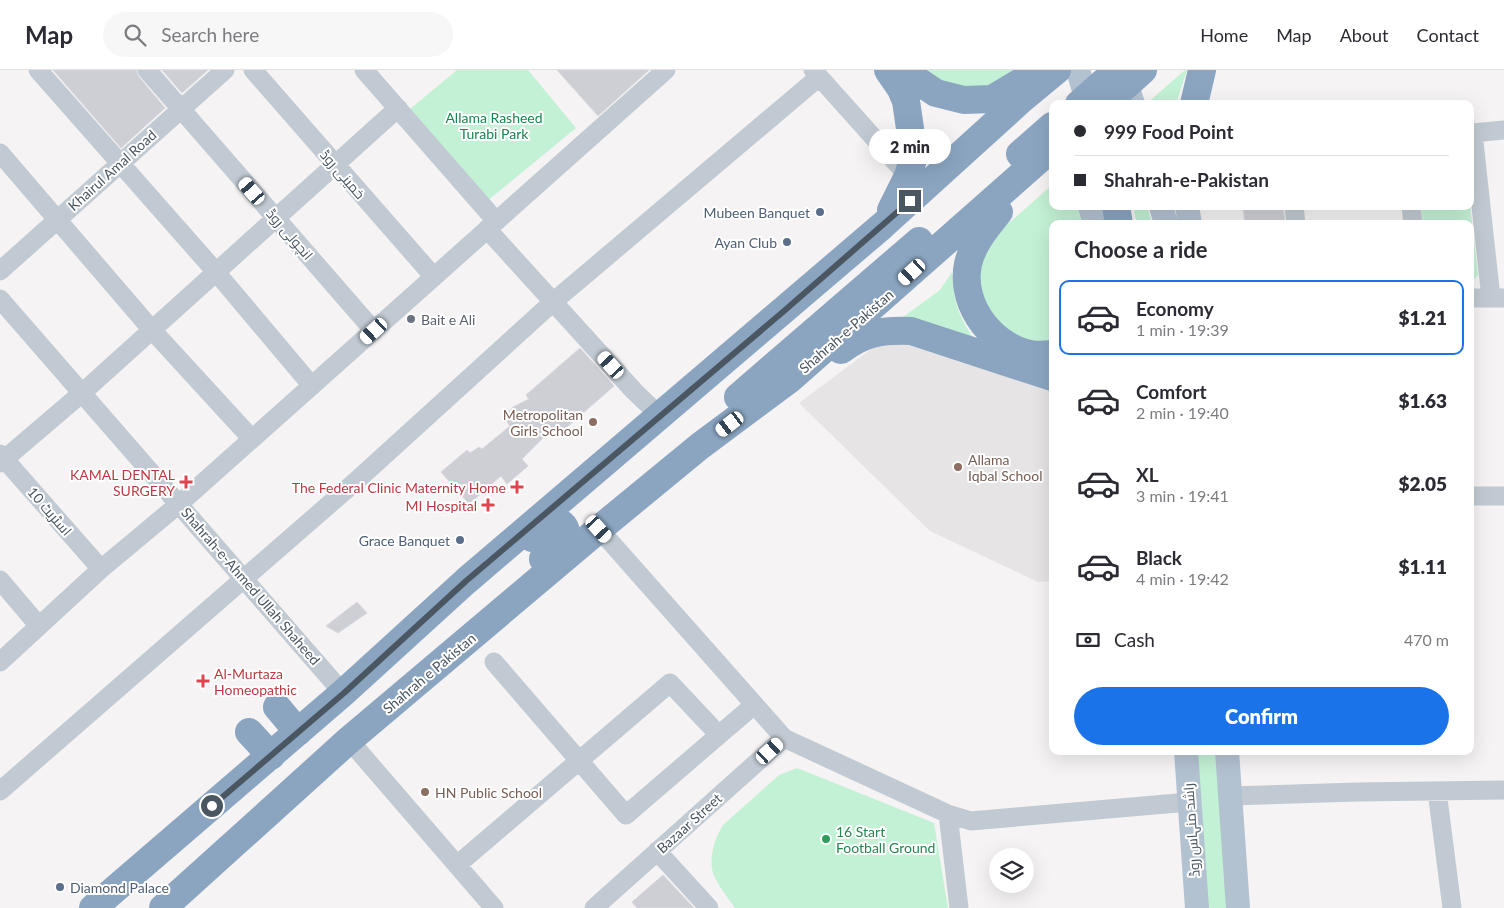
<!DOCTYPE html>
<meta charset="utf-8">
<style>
body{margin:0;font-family:Lato,Cairo,sans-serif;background:#f7f7f7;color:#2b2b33;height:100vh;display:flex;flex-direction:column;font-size:19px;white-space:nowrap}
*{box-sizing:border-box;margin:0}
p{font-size:16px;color:#7c7c81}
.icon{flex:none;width:28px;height:28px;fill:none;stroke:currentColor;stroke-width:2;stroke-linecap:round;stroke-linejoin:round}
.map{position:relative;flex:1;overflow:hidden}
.sheet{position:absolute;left:1049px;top:150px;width:425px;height:535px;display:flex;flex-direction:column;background:#fff;border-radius:10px;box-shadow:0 5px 20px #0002}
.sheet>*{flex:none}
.banner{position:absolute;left:1049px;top:30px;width:425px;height:110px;border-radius:10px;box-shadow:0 5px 20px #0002;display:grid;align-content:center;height:110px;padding:0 25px;background:#fff}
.tools{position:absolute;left:989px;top:778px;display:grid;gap:10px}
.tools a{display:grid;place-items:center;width:45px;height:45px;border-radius:50%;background:#fff;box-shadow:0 5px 20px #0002;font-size:25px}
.end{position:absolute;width:22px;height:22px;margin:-11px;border:6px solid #4a5661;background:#fff;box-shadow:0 0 0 2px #fff}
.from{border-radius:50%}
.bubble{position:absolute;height:35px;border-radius:18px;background:#fff;box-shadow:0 5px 20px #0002;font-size:16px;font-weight:800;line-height:35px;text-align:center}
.car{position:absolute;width:15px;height:30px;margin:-15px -8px;border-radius:6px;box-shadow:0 0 4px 1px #0007;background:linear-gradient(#fff 24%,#345 0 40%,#fff 0 76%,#345 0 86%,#fff 0)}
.banner b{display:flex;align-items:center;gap:18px;height:48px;font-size:19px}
.banner b+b{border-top:1px solid #e1e1e2}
.banner i{width:12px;height:12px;background:#2b2b33}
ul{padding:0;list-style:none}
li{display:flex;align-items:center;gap:15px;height:75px;margin:0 10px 8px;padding:0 15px;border:2px solid transparent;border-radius:10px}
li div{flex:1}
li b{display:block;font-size:19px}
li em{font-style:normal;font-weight:800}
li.current{border-color:#1a73e8}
li>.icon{width:45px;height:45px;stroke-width:1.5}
h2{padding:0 25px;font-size:22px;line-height:60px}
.pay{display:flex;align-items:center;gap:12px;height:55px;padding:0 25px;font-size:19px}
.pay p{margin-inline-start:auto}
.cta{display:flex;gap:10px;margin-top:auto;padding:10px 25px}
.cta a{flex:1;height:58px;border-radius:30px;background:#1a73e8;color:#fff;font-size:20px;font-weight:800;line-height:58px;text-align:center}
header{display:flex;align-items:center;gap:30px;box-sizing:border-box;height:70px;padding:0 25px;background:#fff;border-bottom:1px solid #e1e1e2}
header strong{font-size:24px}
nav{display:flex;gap:28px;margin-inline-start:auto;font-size:18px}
.search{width:350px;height:45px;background:#f7f7f7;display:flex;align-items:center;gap:12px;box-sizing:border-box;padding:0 18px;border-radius:28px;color:#7c7c81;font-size:19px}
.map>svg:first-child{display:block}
</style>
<header>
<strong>Map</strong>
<div class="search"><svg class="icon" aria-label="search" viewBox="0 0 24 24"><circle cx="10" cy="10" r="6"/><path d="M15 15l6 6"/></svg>Search here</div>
<nav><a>Home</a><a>Map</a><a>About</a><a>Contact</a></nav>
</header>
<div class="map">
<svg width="1504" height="838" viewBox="0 0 1504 838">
<rect width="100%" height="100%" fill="#f5f3f3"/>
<path fill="#e6e4e5" d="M898,272L1052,321V511L1038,512L930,461L799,333L874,277Z"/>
<path fill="#c3f1d5" d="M457,0H528L576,58L486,132L410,39Z
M918,0H1022L971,25Z
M1185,0H1187L1176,34H1162L1157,32L1155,34H1146Z
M1052,115V136H1082L1086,154H1052V274L1020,272L996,257L974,208L984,175Z
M1133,136H1147L1152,154H1137Z
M1421,136H1470L1478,205L1470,214V154H1423Z
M952,202C954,235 959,248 978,274L899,250L940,220Z
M1196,681H1216L1229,838H1205Z
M797,698L934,753L948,838H735C728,828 720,818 715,808C707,792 714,770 723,755L779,705Z"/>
<path fill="#cdcfd5" stroke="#d7d9de" d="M53,0H136L139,7L165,38L121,78Z
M162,0H208L182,23Z
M557,0H649L598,46Z
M1243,136H1283L1285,154H1245Z
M580,278L614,316L559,364L553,358L522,389L528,396L507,414L501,406L469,434L441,402L467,380L470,383L479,377L482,379L510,356L503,347L513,337L529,329L526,325Z
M357,532L367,543L338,563L326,556Z
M663,805L694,838H637L632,832Z"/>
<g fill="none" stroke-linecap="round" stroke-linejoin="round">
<path stroke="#c1cad2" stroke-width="19" d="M38,0L216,202L312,316
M147,0L374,261
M253,0L434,207
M364,0L496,151
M813,0L908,106
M1473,63L1504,60
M1470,64L1473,63L1491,228
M0,83L152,260L252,369
M1294,136L1296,154
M1411,136L1413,154
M487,159L634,321L660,346
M0,201L225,0
M1470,228H1504
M0,229L343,623
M0,384L101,499
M0,393L82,323L398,38
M1470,426H1504
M599,459L784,668L948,744L971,751L1189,732
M0,510L39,556
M0,592L101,499L179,434L666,0
M494,592L626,745L719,665
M349,670L494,838
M0,721L355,412L553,232L819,7
M1437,721L1452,838
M1230,726L1357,722L1504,720
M948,744L959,838
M657,781L709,838
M457,795L670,613L719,665L754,635
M594,838L784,668"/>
<path stroke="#b3c2d1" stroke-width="24" d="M1078,0L1088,34
M1122,0L1133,34
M1090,136L1095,154
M1161,136L1166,154
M1187,136L1190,154
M1186,681L1197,838
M1227,681L1238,838"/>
<path stroke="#8ba5c1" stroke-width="28" d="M888,0L901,19L906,31L914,86L908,106L891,140
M909,0L915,9L936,23L964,30L992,29L1029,7
M1079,34L1114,3
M1105,34L1143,0
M1194,34L1202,0
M1020,84L1052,56
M1116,136L1119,154
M999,142C986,158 973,173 968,194C959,236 995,281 1037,285C1042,285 1048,284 1052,284
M841,280C865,262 882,260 911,261L1052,307
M738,327L919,171
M532,468C539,462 557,443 565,458C567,462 566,466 564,470C560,477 550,483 543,489
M277,637L298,662
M249,662L271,686
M93,838L343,623L466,511L882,156L1022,29L1057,0
M163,838L349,670L599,459L700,376L790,309L1052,78"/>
</g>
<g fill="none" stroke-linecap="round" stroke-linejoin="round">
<path stroke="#4a5661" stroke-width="6" d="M212,736L344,623L466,511L784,241L910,131"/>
</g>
<g fill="#5c6f8a" stroke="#fff" stroke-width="2">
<circle cx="820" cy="142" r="5"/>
<circle cx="787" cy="172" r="5"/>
<circle cx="460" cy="470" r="5"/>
<circle cx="60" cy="817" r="5"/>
</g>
<circle fill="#6b7280" stroke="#fff" stroke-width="2" cx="411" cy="249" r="5"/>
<g fill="#8d6e63" stroke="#fff" stroke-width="2">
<circle cx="593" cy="352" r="5"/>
<circle cx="958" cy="397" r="5"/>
<circle cx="425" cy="722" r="5"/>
</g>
<g fill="#e0444e" stroke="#fff" stroke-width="2">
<path d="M183.5 404.5h5v5h5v5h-5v5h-5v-5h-5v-5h5z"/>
<path d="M514.5 409.5h5v5h5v5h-5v5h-5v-5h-5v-5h5z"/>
<path d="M485.5 427.5h5v5h5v5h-5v5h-5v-5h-5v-5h5z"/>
<path d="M200.5 603.5h5v5h5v5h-5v5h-5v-5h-5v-5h5z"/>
</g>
<circle fill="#2e9e5b" stroke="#fff" stroke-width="2" cx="826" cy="769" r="5"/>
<g text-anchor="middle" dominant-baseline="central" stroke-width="4" stroke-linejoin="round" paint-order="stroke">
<g font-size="14" fill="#17864f" stroke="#fff">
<text x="494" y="47">Allama Rasheed<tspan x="494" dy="16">Turabi Park</tspan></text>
</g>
<g font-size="14" fill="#4a5661" stroke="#fff">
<text transform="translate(112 100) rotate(-42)">Khairul Amal Road</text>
<text transform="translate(343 104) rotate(49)">خمینی روڈ</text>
<text transform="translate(290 164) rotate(49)">انچولی روڈ</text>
<text transform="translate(846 261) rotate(-41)">Shahrah-e-Pakistan</text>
<text transform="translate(50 441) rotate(49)">اسٹریٹ 10</text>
<text transform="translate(251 516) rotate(49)">Shahrah-e-Ahmed Ullah Shaheed</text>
<text transform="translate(429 603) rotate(-40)">Shahrah e Pakistan</text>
<text transform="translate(689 753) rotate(-42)">Bazaar Street</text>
<text transform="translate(1191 760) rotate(-94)">راشد منہاس روڈ</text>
</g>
<g font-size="14" fill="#4e5e75" stroke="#fff" text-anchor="end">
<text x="810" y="142">Mubeen Banquet</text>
<text x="777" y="172">Ayan Club</text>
<text x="450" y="470">Grace Banquet</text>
<text x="70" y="817" text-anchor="start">Diamond Palace</text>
</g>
<g font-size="14" fill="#5b616d" stroke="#fff" text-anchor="start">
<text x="421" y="249">Bait e Ali</text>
</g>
<g font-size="14" fill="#785e54" stroke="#fff" text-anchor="start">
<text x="583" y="344" text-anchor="end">Metropolitan<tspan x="583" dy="16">Girls School</tspan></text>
<text x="968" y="389">Allama<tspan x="968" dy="16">Iqbal School</tspan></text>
<text x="435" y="722">HN Public School</text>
</g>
<g font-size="14" fill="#be3a42" stroke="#fff" text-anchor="end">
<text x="175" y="404">KAMAL DENTAL<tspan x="175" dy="16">SURGERY</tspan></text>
<text x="506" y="417">The Federal Clinic Maternity Home</text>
<text x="477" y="435">MI Hospital</text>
<text x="214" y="603" text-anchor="start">Al-Murtaza<tspan x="214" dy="16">Homeopathic</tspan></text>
</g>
<g font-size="14" fill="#27864d" stroke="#fff" text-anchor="start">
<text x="836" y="761">16 Start<tspan x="836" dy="16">Football Ground</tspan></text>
</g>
</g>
</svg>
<div class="tools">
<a><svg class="icon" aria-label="layers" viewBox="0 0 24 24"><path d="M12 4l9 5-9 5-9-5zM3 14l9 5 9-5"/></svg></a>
</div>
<i class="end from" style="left:212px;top:736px"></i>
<i class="end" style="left:910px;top:131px"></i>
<div class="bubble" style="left:869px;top:59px;width:82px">2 min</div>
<i class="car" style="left:252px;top:121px;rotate:319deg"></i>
<i class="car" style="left:912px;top:202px;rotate:228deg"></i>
<i class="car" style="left:374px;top:261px;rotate:228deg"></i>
<i class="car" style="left:611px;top:295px;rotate:318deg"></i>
<i class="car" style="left:730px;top:354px;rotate:233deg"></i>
<i class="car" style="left:599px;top:459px;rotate:138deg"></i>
<i class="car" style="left:770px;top:681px;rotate:48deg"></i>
<div class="banner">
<b><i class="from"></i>999 Food Point</b>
<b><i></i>Shahrah-e-Pakistan</b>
</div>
<section class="sheet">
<h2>Choose a ride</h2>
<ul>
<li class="current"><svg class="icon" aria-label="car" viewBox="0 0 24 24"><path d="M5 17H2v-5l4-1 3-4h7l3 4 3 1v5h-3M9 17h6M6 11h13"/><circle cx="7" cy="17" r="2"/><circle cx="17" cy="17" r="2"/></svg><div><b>Economy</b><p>1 min · 19:39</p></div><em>$1.21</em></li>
<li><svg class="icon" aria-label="car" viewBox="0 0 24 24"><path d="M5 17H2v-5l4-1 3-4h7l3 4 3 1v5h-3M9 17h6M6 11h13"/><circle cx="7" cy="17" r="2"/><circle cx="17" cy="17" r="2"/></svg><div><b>Comfort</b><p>2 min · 19:40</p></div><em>$1.63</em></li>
<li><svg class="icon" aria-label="car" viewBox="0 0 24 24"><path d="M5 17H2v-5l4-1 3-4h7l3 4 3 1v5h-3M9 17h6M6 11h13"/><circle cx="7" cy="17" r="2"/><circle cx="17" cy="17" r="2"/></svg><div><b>XL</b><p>3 min · 19:41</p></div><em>$2.05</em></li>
<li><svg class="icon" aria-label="car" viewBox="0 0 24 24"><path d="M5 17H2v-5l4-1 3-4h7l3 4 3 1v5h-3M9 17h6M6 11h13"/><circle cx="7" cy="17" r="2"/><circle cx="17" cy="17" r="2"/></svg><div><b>Black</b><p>4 min · 19:42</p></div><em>$1.11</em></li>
</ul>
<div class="pay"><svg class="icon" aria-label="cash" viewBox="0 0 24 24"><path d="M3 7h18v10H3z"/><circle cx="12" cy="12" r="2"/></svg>Cash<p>470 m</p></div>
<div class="cta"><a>Confirm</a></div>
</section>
</div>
